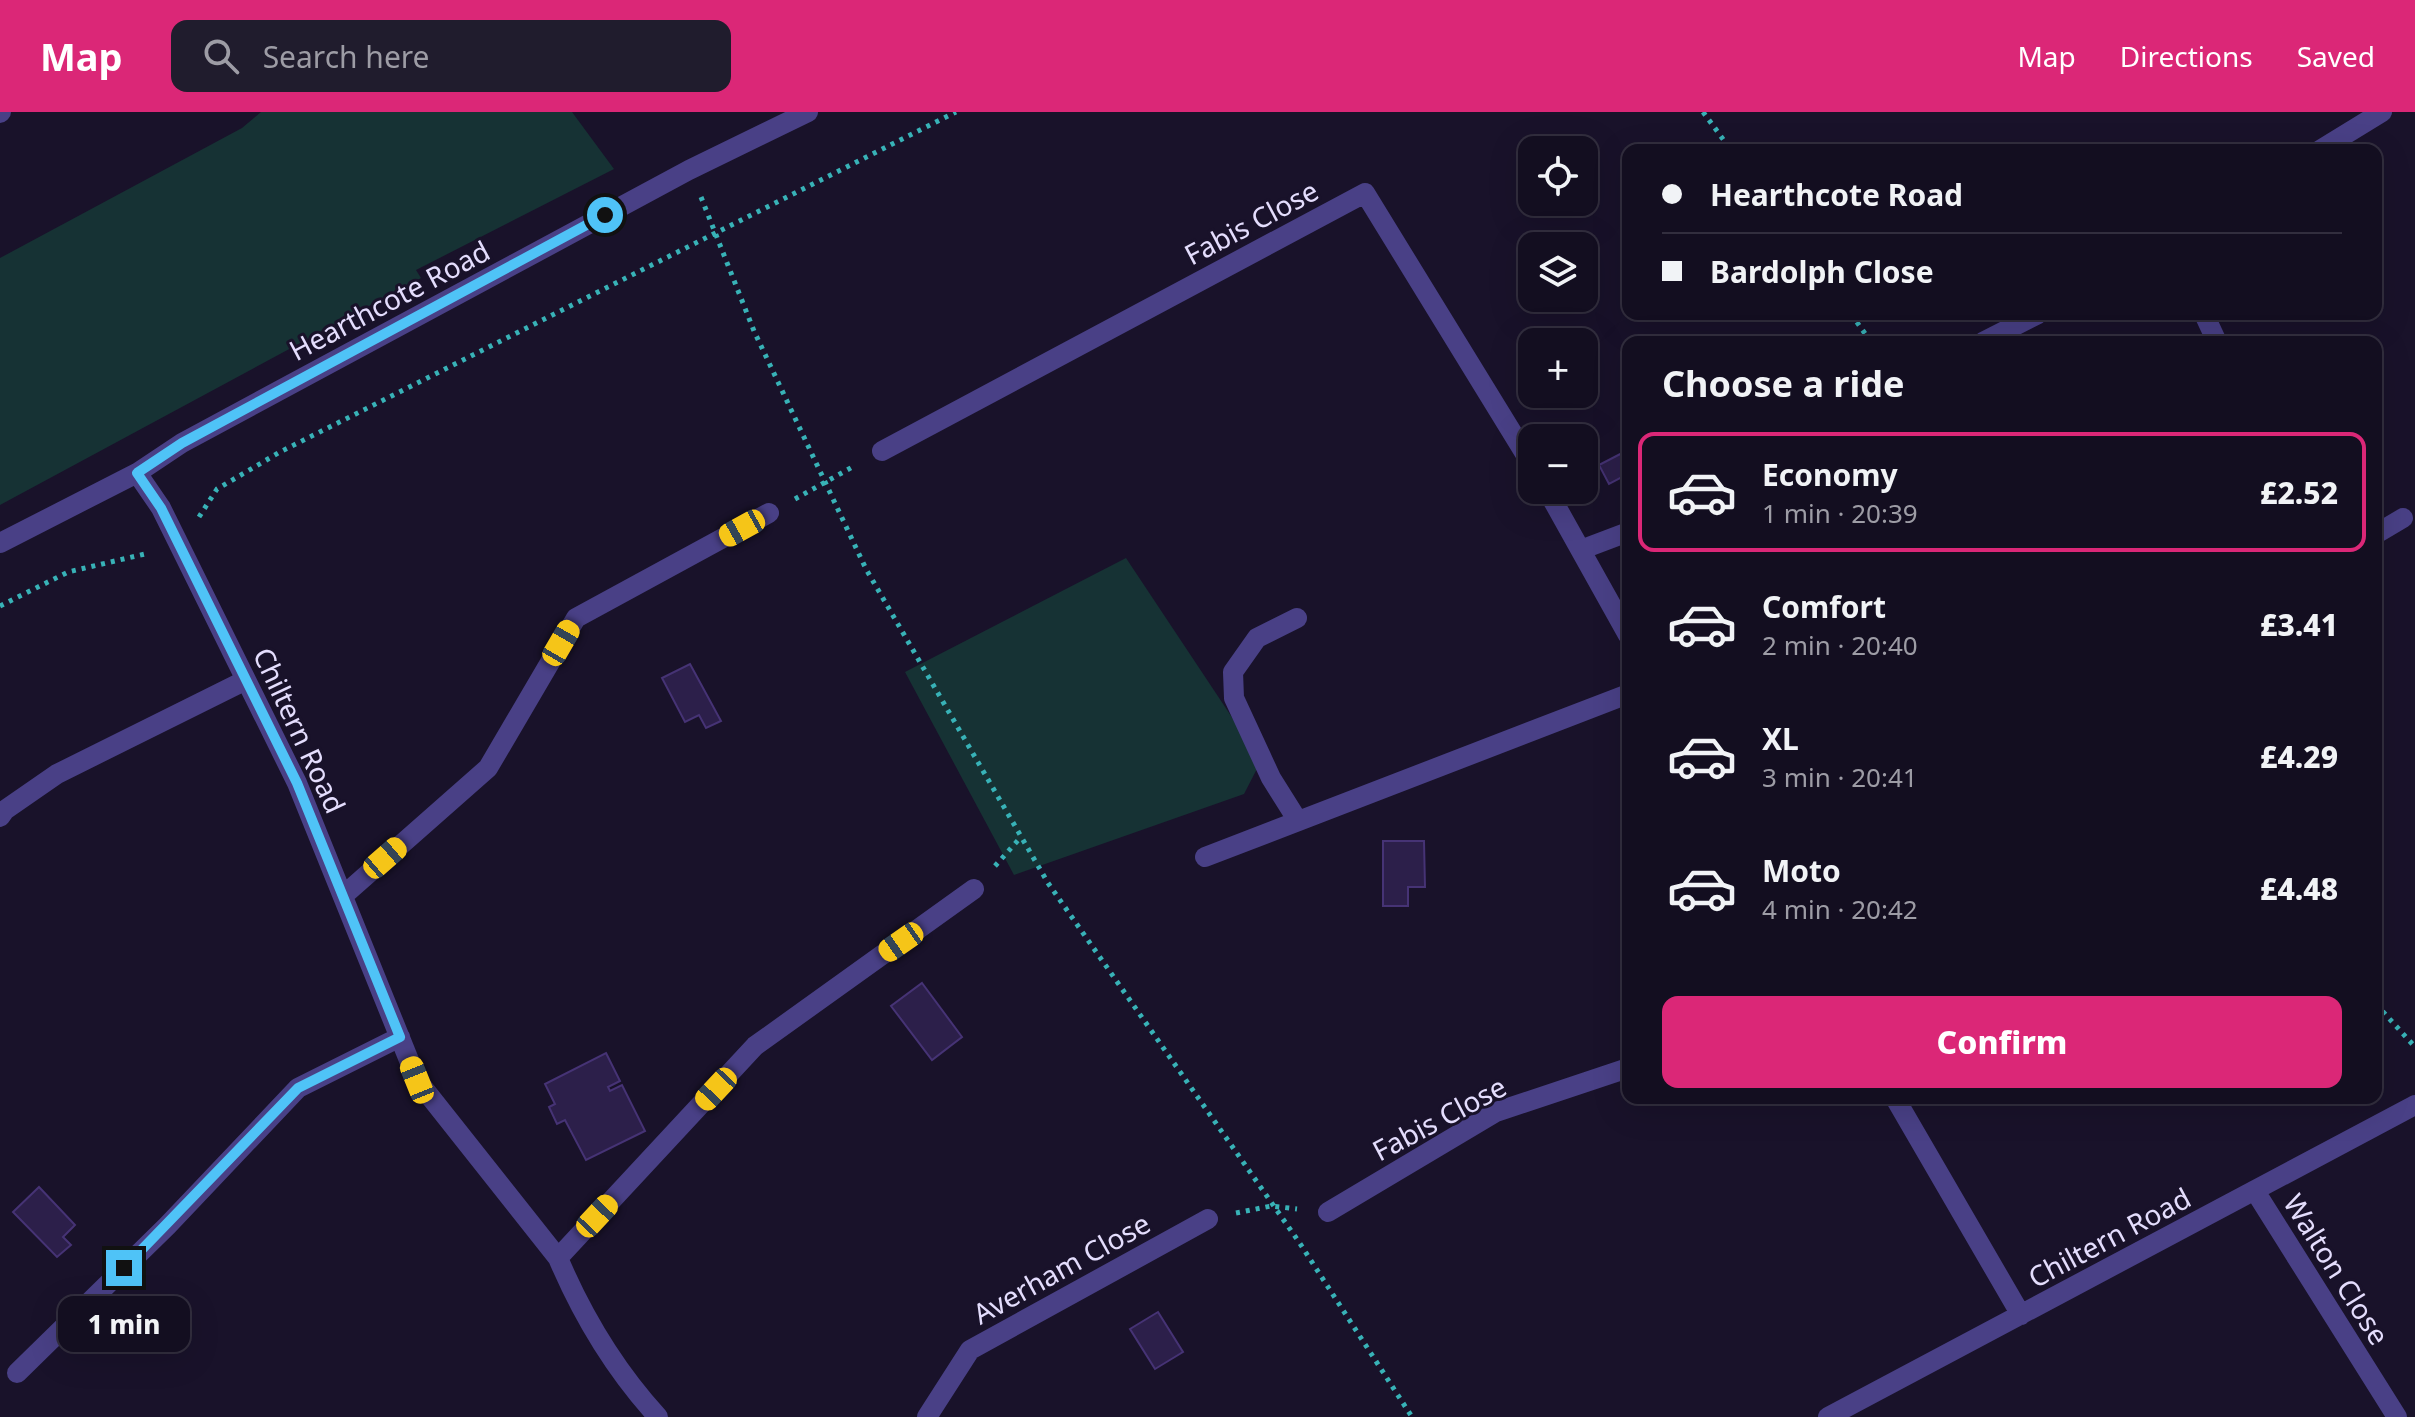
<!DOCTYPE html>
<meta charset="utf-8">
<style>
body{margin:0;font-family:"Noto Sans",sans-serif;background:#201c2d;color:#f1f3f6;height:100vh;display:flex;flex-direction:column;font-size:30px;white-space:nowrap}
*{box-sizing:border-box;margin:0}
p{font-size:26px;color:#9d9ca5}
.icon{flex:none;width:44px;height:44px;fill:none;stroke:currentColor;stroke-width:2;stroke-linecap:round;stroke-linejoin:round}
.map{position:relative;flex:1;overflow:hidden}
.sheet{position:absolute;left:1622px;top:224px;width:760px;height:768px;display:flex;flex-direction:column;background:#130e20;border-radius:16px;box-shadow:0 8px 32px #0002,0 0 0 2px #322e3e}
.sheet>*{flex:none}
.banner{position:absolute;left:1622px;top:32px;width:760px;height:176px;border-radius:16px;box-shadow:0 8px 32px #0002,0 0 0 2px #322e3e;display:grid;align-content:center;height:176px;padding:0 40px;background:#130e20}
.fabs{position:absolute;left:1518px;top:24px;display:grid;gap:16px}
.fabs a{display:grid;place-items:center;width:80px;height:80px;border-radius:16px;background:#130e20;box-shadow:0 8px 32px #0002,0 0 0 2px #322e3e;font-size:40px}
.end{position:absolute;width:36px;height:36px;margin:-18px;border:10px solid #4fc3f7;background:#111;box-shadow:0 0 0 4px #111}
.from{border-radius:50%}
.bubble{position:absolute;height:56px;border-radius:16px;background:#130e20;box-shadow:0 8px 32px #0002,0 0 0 2px #322e3e;font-size:26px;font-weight:800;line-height:56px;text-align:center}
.car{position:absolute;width:24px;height:48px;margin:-24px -12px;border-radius:10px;box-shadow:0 0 6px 2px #0007;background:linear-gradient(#f5c518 24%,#345 0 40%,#f5c518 0 76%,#345 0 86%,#f5c518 0)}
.banner b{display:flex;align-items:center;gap:28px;height:76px;font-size:30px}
.banner b+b{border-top:2px solid #322e3e}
.banner i{width:20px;height:20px;background:#f1f3f6}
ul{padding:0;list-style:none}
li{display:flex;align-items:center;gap:24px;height:120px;margin:0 16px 12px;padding:0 24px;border:4px solid transparent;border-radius:16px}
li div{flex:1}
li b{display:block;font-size:30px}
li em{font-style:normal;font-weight:800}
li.active{border-color:#db2777}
li>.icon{width:72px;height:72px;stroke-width:1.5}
h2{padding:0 40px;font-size:36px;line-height:96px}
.cta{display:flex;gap:16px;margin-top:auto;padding:16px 40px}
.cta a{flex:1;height:92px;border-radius:16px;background:#db2777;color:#fff;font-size:32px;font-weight:800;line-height:92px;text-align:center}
header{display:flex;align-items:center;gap:48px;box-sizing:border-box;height:112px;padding:0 40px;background:#db2777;color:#fff}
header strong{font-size:38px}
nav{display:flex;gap:44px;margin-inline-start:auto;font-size:28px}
.search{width:560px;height:72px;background:#201c2d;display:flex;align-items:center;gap:20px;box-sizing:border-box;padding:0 28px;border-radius:16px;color:#9d9ca5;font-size:30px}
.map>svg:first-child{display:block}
</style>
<header>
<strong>Map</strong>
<div class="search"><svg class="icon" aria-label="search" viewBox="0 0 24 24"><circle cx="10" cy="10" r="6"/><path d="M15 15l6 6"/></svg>Search here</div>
<nav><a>Map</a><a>Directions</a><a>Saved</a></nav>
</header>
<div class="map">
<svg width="2415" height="1305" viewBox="0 0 2415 1305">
<rect width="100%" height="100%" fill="#19122a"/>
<path fill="#163234" d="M261,0H572L614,57L416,158L421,166L0,393V146L242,16Z
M1126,446L1261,649L1244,682L1014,763L905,560Z"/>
<path fill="#2c1f4a" stroke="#463375" stroke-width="2" d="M1628,338V362L1609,372L1599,353Z
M690,552L721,609L706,616L699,603L685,610L662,566Z
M1383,729H1424L1425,775H1408V794H1383Z
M922,871L962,925L932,948L891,894Z
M606,941L620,969L608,975L610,979L622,973L645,1019L586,1048L565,1008L557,1012L549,995L555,992L545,972Z
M39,1075L75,1113L63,1125L71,1133L57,1145L13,1100Z
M1158,1200L1183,1240L1155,1257L1130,1217Z"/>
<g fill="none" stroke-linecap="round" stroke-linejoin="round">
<path stroke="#38b2b7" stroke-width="5" stroke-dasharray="4 6" stroke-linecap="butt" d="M1703,0L1731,38
M701,85L754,219L866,457L1048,771L1299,1130L1412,1305
M1851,202L1871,230
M795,387L856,353
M199,405L217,377L280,340L956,0
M0,494L68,460L149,441
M995,754L1021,725
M2376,892L2415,935
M1236,1101L1271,1094L1297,1097"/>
<path stroke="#494086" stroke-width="20" d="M0,1L1,0
M2320,38L2382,0
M2204,202L2217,230
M1983,230L2038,202
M882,339L1365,81L1532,353
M137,361L161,396L297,671L417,968L558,1146C583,1205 615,1258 658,1305
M1547,378L1628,523
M2376,422L2403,406
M0,431L137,361L182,331L689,58L808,0
M1583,437L1628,420
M1297,506L1257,526L1233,560L1234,586L1271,666L1298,709
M0,705L5,698L57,662L246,568
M1205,745L1628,582
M344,783L488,656L576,506L769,401
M1895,986L2021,1203
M2255,1079L2397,1305
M1328,1100L1496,1000L1628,956
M558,1146L755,934L974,777
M17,1261L167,1114L298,976L400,925
M927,1305L970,1238L1208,1107
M1828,1305L2415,993"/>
</g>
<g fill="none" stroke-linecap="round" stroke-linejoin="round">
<path stroke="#4fc3f7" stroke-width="10" d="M124,1156L298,976L400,925L297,671L161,396L137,361L182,331L605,103"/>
</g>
<g text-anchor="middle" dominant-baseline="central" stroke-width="6" stroke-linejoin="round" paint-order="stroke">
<g font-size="28" fill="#e4ddfd" stroke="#19122a">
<text transform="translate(1251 110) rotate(-28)">Fabis Close</text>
<text transform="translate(389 188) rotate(-28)">Hearthcote Road</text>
<text transform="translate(300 618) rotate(65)">Chiltern Road</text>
<text transform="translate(1439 1006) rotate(-28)">Fabis Close</text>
<text transform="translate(2109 1125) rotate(-28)">Chiltern Road</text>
<text transform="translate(1061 1156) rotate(-29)">Averham Close</text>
<text transform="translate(2337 1157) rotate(58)">Walton Close</text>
</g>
</g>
</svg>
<div class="fabs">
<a><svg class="icon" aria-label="locate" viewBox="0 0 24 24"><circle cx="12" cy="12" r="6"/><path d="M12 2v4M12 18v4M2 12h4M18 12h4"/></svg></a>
<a><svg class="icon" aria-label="layers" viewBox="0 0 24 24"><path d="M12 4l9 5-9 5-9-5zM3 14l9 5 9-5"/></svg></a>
<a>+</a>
<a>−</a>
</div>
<i class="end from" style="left:605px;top:103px"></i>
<i class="end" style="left:124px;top:1156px"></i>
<div class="bubble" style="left:58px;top:1184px;width:132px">1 min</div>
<i class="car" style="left:742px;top:416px;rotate:241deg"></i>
<i class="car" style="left:561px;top:531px;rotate:30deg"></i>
<i class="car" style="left:385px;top:746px;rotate:49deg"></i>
<i class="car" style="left:901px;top:830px;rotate:235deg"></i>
<i class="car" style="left:417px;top:968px;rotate:338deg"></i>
<i class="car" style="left:716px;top:977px;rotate:223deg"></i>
<i class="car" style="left:597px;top:1104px;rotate:43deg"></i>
<div class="banner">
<b><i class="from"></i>Hearthcote Road</b>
<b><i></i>Bardolph Close</b>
</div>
<section class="sheet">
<h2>Choose a ride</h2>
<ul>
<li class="active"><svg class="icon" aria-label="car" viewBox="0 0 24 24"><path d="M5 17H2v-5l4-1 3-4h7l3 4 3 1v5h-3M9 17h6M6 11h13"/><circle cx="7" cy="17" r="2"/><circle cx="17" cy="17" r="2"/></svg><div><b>Economy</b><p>1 min · 20:39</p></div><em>£2.52</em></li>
<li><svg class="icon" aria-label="car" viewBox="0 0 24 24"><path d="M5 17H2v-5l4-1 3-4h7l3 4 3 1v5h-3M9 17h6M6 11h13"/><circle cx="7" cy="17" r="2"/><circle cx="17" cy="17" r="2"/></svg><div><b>Comfort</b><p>2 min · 20:40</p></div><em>£3.41</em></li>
<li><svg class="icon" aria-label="car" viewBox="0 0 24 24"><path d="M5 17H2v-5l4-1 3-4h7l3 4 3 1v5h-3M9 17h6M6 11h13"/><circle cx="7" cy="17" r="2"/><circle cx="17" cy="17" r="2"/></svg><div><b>XL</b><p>3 min · 20:41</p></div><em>£4.29</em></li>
<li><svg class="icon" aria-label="car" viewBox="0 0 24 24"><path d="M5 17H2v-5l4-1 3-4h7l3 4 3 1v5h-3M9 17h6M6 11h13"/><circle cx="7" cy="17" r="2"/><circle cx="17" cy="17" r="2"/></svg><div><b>Moto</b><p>4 min · 20:42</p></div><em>£4.48</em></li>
</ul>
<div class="cta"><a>Confirm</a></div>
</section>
</div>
